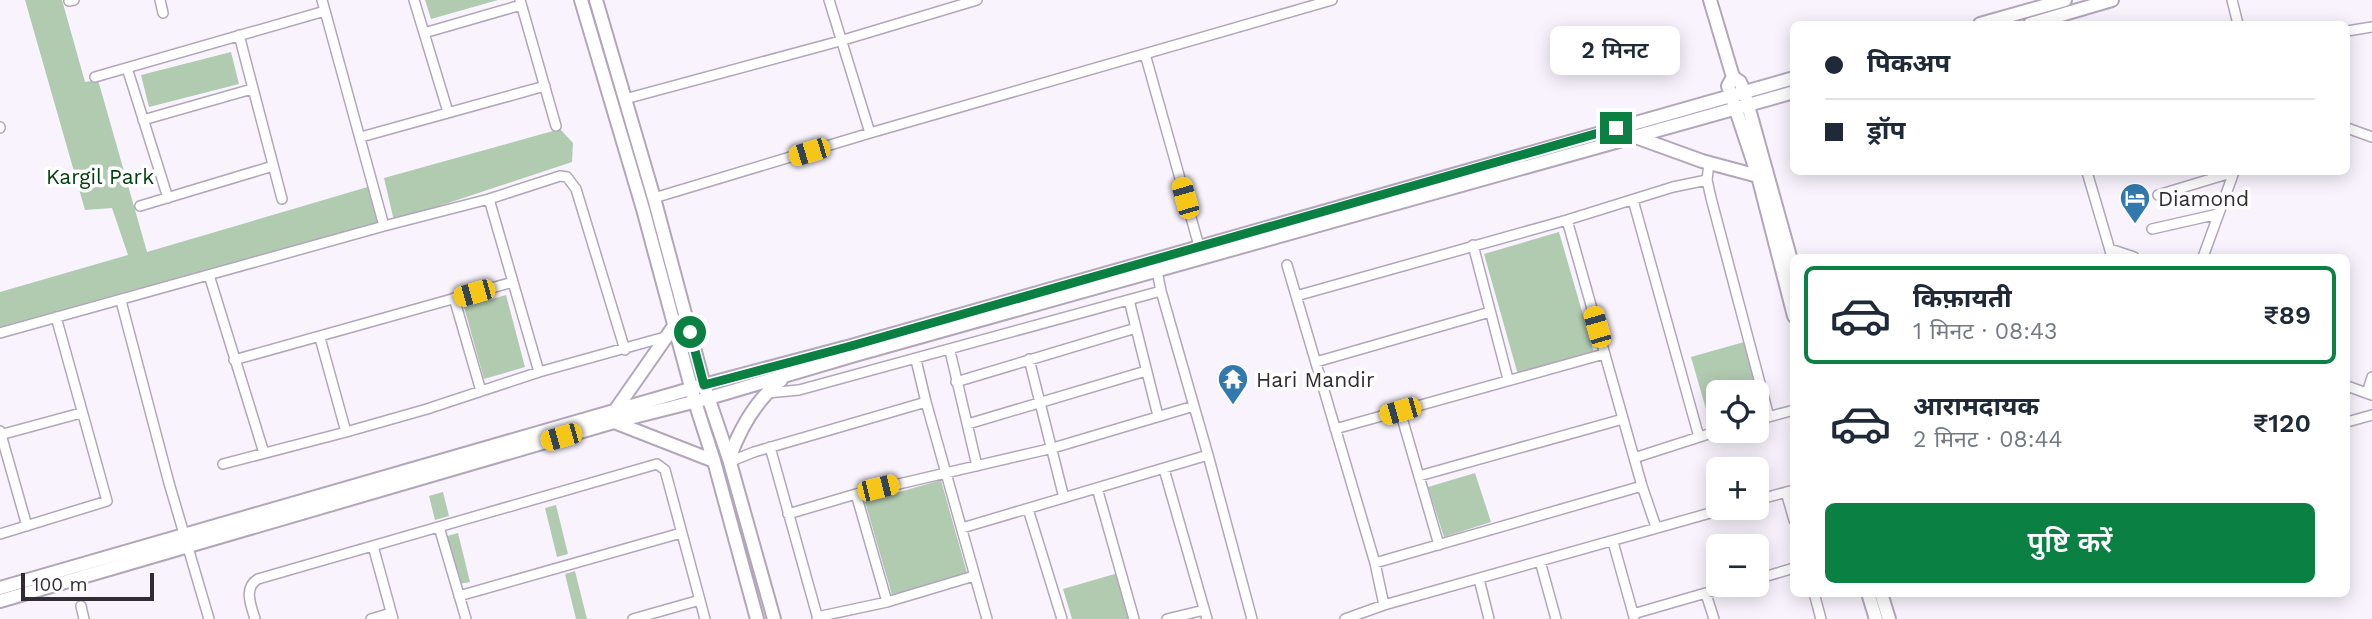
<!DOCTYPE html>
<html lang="hi">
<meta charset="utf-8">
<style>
body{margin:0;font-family:"Work Sans","Noto Sans Devanagari",sans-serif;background:#f2f2f3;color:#1f2937;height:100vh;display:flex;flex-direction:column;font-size:26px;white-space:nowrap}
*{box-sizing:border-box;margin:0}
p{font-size:23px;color:#747a83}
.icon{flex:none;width:38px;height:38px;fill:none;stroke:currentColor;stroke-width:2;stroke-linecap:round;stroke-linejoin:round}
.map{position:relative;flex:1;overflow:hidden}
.details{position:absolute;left:1790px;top:254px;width:560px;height:343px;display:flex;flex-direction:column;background:#fff;border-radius:10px;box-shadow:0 4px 18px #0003}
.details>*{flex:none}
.banner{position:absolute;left:1790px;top:21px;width:560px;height:154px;border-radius:10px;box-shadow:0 4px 18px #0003;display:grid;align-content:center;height:154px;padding:0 35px;background:#fff}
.tools{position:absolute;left:1706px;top:380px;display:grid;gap:14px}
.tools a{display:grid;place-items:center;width:63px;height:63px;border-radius:10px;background:#fff;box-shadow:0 4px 18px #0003;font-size:35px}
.scale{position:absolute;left:21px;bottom:18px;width:133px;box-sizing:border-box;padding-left:7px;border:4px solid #312c34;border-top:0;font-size:19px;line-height:24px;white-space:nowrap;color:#312c34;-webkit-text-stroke:5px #fff;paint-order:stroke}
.end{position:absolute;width:32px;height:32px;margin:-16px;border:9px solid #0b8043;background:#fff;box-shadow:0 0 0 4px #fff}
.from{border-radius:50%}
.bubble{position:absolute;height:49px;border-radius:10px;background:#fff;box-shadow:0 4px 18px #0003;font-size:23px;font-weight:600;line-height:49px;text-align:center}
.car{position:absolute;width:21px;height:42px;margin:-21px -10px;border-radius:9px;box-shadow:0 0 5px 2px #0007;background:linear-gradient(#f5c518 24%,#345 0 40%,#f5c518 0 76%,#345 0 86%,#f5c518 0)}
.banner b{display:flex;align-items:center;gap:24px;height:66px;font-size:26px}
.banner b+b{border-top:2px solid #e0e1e3}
.banner i{width:18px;height:18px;background:#1f2937}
ul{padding:12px 0 0;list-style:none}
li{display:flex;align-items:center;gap:21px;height:98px;margin:0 14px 10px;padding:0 21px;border:4px solid transparent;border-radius:10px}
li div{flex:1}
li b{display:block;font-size:26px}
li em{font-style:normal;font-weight:600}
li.active{border-color:#0b8043}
li>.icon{width:63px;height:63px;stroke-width:1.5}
.button{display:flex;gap:14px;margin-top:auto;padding:14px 35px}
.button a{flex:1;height:80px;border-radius:10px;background:#0b8043;color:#fff;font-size:28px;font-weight:600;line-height:80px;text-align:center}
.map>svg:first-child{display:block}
</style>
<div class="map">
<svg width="2372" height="619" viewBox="0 0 2372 619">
<rect width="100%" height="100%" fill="#f8f3fc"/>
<path fill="#b1cbb1" d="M25,0H62L85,82L98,80L147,252L371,186L382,226L0,330V292L128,255L112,208L85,210Z
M425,0H498L431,19Z
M231,52L239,84L149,107L141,75Z
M560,129L573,143L572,162L394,221L384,178Z
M1559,232L1594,353L1518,375L1484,254Z
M506,295L525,367L484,379L464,307Z
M1744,342L1765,414L1757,416V392H1718V428L1712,430L1691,357Z
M1475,473L1491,522L1444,537L1428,487Z
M941,480L967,573L892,595L865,502Z
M443,492L449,516L435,520L429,496Z
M556,505L568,554L557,557L545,508Z
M458,533L470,582L459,584L447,536Z
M575,571L587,619H576L565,574Z
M1118,573L1132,619H1072L1063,589Z"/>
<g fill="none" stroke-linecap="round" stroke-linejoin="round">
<g stroke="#b2a6bb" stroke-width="12">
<path id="minor" d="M160,0L163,13
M322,0L384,226
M414,0L448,112
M520,0L556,126
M829,0L870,133
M2232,0L2238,24
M69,1L74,0
M2347,31L2372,27
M424,33L521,5
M239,35L282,199
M1145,54L1199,246
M127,68L168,198
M95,77L325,11
M625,99L840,41L977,0
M143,120L252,89
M0,127V128
M2347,128L2372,137
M361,137L545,86
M1709,163L1707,180L1711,198L1769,417
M2087,172L2112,257
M2158,195L2234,172
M654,198L870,133L1332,0
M489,199L539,372
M1633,200L1699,437
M140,206L273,166
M1567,220L1642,486L1656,527
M2152,229L2218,214
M1473,245L1508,379
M2110,249L2134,257
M2203,257L2234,172
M1287,265L1375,563L1384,605
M1156,266L1161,291L1208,455L1252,619
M209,275L264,453
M1296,296L1567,220L1673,187L1707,180
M454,298L481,391
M1129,300L1158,416
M121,301L169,483L209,619
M0,333L384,226L489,199L560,176L567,177L576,189L625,350
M320,338L346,432
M950,351L977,466
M1029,359L1064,498
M234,360L513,282
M916,360L926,402L987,619
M1316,362L1490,312
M956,382L1136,328
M2347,386L2372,395
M767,393L799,390L1161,291
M2367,393L2372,377
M1400,411L1439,545
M1757,420L1794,410
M2347,422L2372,415
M968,424L1146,371
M1335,429L1604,354
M0,431L27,526
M0,435L81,413
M770,447L818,619
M1634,458L1721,430
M729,462L754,452L926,402
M223,464L346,432L427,409L539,372L665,337
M1164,469L1207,619
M1419,476L1623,419
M1097,488L1134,619
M1786,492L1794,520
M856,494L887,602
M1757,500L1794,490
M1028,509L1062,619
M788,514L856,494L1053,448L1194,406
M439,527L466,619
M962,528L1208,455
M0,534L107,501L56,317
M1613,542L1634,617
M373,546L393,619
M1540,561L1556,619
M1375,563L1642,486
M1479,579L1489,619
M1757,579L1794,568
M1814,593L1821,619
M1706,594L1714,619
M459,596L681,533
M81,606L84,619
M1633,614L1737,584
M817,617L887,602L974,576
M255,619C251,605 243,588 258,579L657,464L665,470L705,619
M371,619L391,613
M633,619L700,600
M1167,619L1204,610
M1345,619L1384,605L1728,508"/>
</g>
<g stroke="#b2a6bb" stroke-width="16">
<path id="secondary" d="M581,0L643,209L695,402L714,461L757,619
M596,0L654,198L704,385L729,459L774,619
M1710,0L1733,77
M1980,24L2065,0
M2030,24L2112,0
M1733,77L1728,86L1758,176L1794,316
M1733,77L1740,82L1744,91L1794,271
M1633,136L1702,161L1758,176
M614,412L674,326
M614,422L714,461
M729,459C740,428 755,401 781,380
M0,588L704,385L851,346L1794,78
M1868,593L1876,619
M1881,593L1889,619
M0,601L614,422L709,398L855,355L1794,92"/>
</g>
<use href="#minor" stroke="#fff" stroke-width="9"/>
<use href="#secondary" stroke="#fff" stroke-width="12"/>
</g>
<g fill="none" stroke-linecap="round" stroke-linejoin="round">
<path stroke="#0b8043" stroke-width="9" d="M690,332L704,385L851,346L1616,128"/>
</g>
<defs>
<g id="hotel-pin" transform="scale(1.575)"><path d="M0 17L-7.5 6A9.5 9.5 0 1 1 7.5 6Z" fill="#3279ad" stroke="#fff"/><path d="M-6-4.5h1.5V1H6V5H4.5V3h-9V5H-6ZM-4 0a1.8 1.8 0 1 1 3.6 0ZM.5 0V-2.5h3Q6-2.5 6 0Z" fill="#fff"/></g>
<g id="temple-pin" transform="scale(1.575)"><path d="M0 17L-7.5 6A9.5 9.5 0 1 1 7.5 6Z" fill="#3279ad" stroke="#fff"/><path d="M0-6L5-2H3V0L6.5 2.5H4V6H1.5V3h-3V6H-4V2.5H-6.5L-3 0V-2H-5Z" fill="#fff"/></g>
</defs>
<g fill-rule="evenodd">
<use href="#hotel-pin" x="2135" y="198"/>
<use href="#temple-pin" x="1233" y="379"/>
</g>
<g text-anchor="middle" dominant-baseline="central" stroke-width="7" stroke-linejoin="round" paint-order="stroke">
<g font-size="21" fill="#003f0b" stroke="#fff">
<text x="100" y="176">Kargil Park</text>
</g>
<g font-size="21" fill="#312c34" stroke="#fff" text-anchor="start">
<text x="2158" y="198">Diamond</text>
<text x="1256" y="379">Hari Mandir</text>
</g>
</g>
</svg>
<div class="tools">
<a><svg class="icon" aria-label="locate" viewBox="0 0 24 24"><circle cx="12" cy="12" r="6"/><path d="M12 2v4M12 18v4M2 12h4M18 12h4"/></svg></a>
<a>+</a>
<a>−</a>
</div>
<div class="scale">100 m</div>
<i class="end from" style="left:690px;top:332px"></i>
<i class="end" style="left:1616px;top:128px"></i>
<div class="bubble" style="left:1550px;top:26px;width:130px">2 मिनट</div>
<i class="car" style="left:809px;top:152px;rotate:253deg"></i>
<i class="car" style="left:1185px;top:198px;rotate:344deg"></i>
<i class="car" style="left:474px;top:293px;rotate:254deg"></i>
<i class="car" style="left:1597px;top:327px;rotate:344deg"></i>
<i class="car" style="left:1400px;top:411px;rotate:254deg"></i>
<i class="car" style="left:561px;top:437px;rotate:254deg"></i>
<i class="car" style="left:878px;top:488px;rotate:76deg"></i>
<div class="banner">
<b><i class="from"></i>पिकअप</b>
<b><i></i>ड्रॉप</b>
</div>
<section class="details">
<ul>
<li class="active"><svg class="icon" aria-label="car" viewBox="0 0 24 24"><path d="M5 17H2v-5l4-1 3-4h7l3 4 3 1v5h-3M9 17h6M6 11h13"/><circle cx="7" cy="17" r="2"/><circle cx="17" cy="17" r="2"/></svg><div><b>किफ़ायती</b><p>1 मिनट · 08:43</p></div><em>₹89</em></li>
<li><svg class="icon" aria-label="car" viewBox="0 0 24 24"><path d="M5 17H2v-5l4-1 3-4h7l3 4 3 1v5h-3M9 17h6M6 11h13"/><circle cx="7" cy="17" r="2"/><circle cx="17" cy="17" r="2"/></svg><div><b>आरामदायक</b><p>2 मिनट · 08:44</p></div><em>₹120</em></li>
</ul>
<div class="button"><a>पुष्टि करें</a></div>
</section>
</div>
